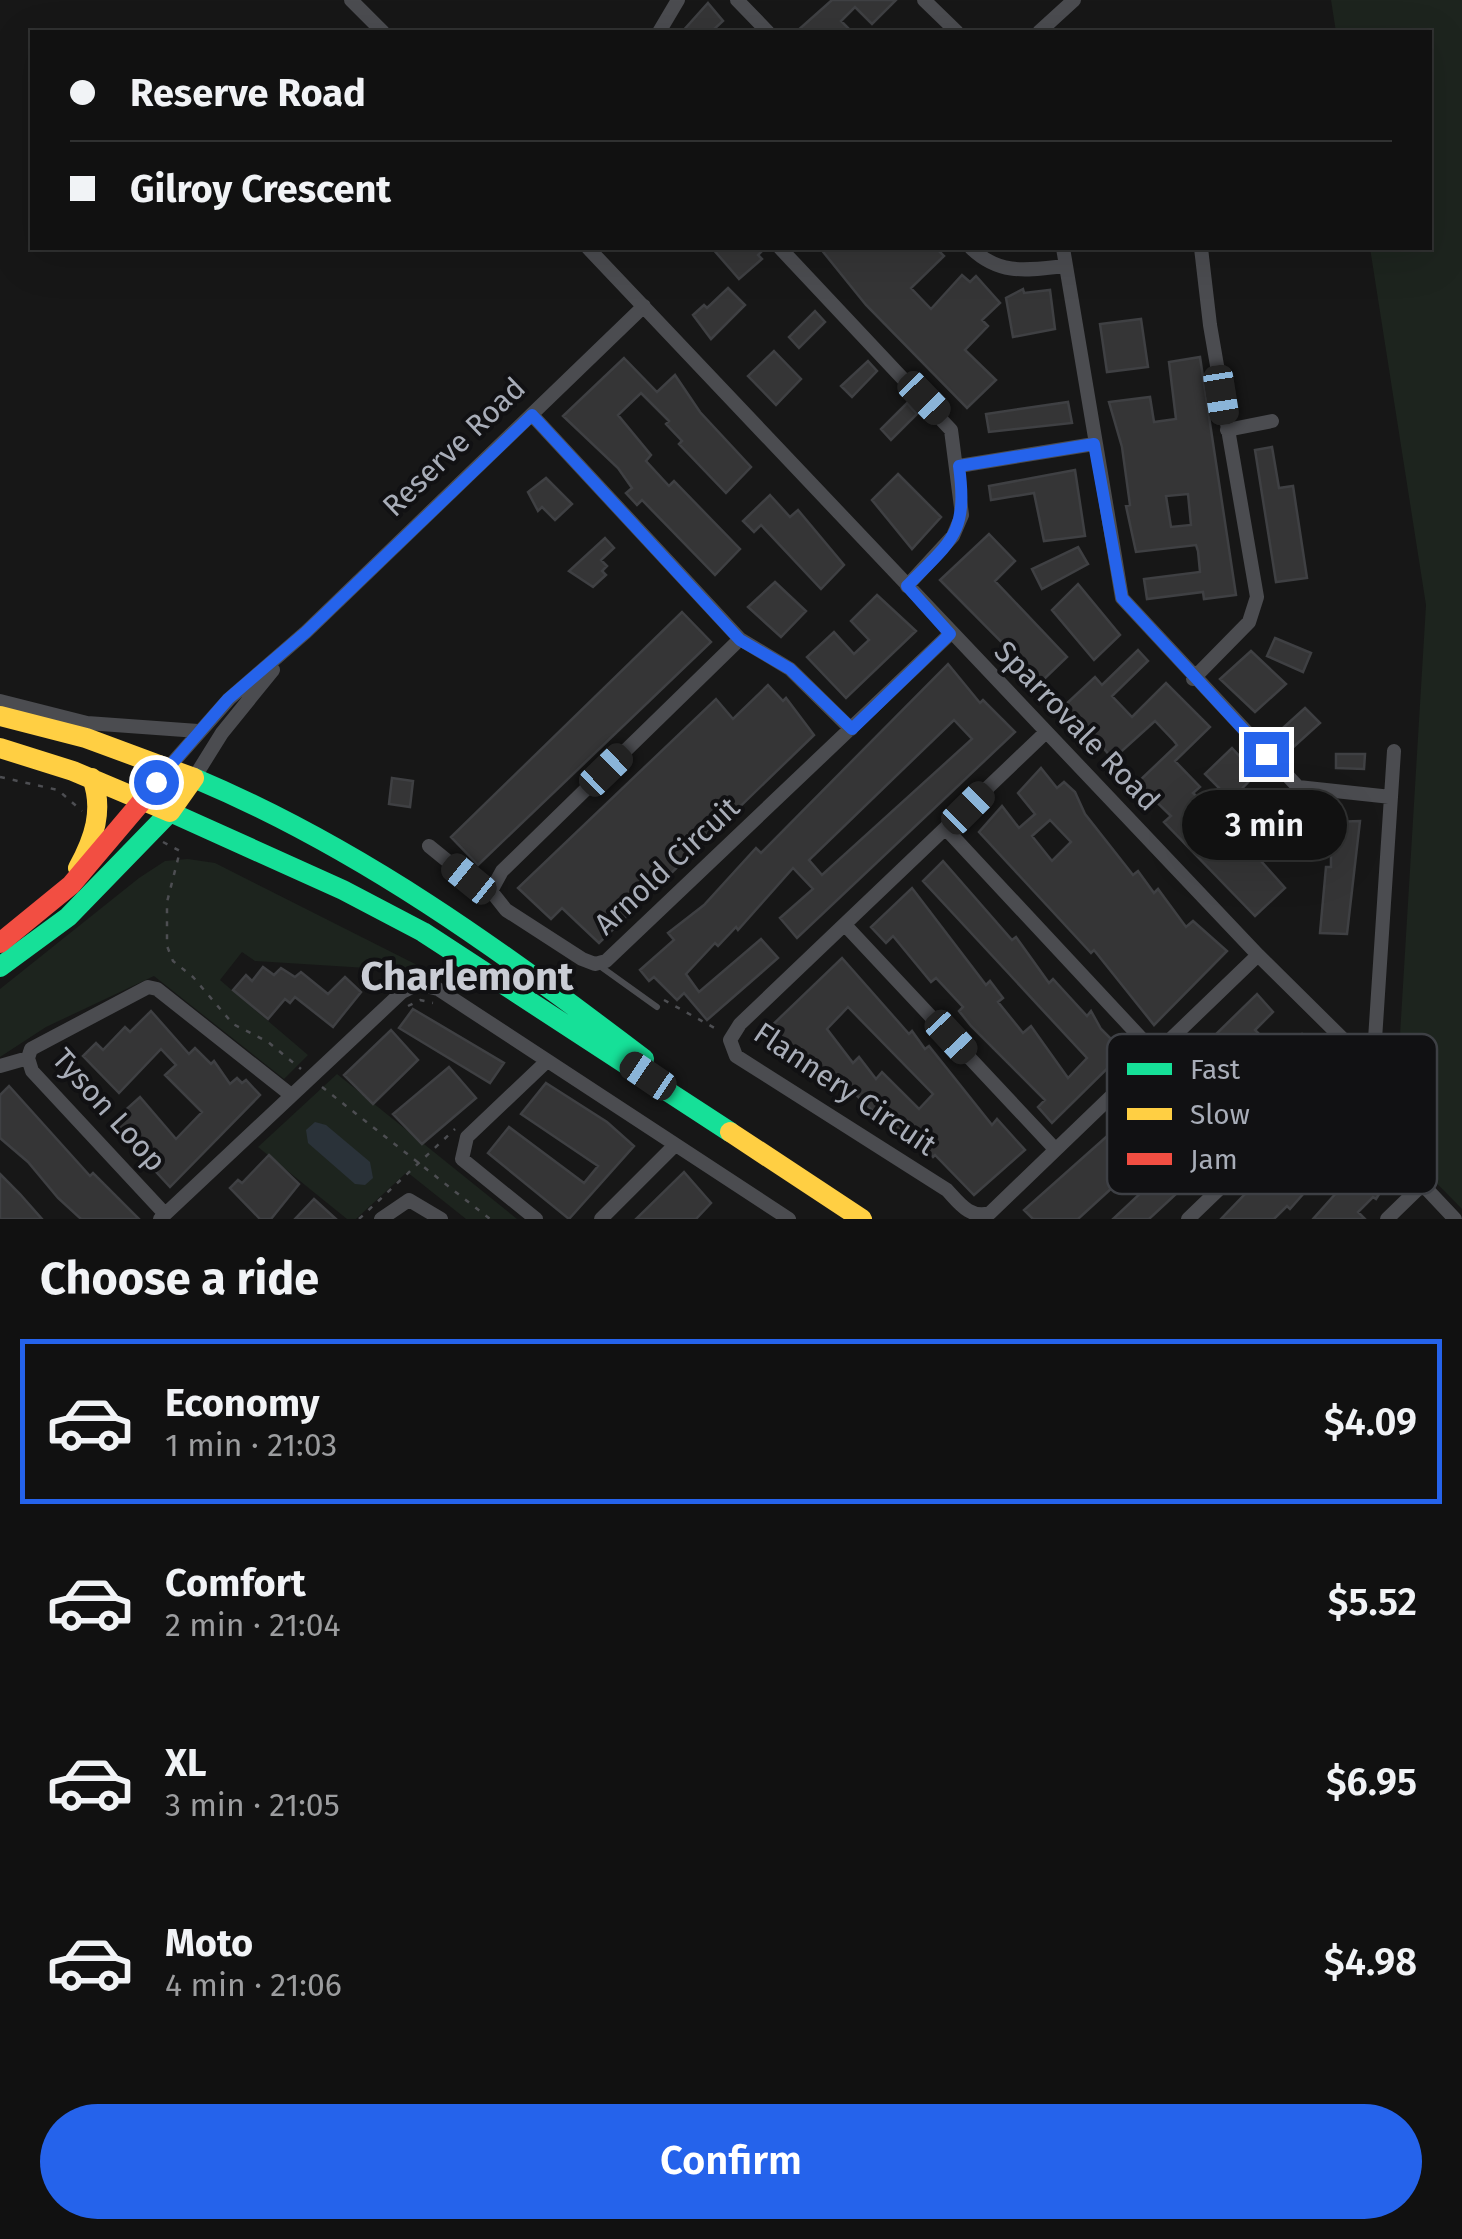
<!DOCTYPE html>
<meta charset="utf-8">
<style>
body{margin:0;font-family:"Fira Sans",sans-serif;background:#1a1a1a;color:#f1f3f6;height:100vh;display:flex;flex-direction:column;font-size:38px;white-space:nowrap}
*{box-sizing:border-box;margin:0}
p{font-size:32px;color:#9c9d9f}
.icon{flex:none;width:55px;height:55px;fill:none;stroke:currentColor;stroke-width:2;stroke-linecap:round;stroke-linejoin:round}
.map{position:relative;height:1219px;overflow:hidden}
.sheet{display:flex;flex-direction:column;background:#111;flex:1}
.sheet>*{flex:none}
.hud{position:absolute;left:30px;top:30px;width:1402px;height:220px;border-radius:0px;box-shadow:0 10px 40px #0002,0 0 0 2px #303131;display:grid;align-content:center;height:220px;padding:0 40px;background:#111}
.end{position:absolute;width:45px;height:45px;margin:-22px;border:12px solid #2563eb;background:#fff;box-shadow:0 0 0 5px #fff}
.from{border-radius:50%}
.bubble{position:absolute;height:70px;border-radius:35px;background:#111;box-shadow:0 10px 40px #0002,0 0 0 2px #303131;font-size:32px;font-weight:600;line-height:70px;text-align:center}
.car{position:absolute;width:30px;height:60px;margin:-30px -15px;border-radius:12px;box-shadow:0 0 8px 2px #0007;background:linear-gradient(#222 24%,#8ab4d8 0 40%,#222 0 76%,#8ab4d8 0 86%,#222 0)}
.hud b{display:flex;align-items:center;gap:35px;height:95px;font-size:38px}
.hud b+b{border-top:2px solid #303131}
.hud i{width:25px;height:25px;background:#f1f3f6}
ul{padding:0;list-style:none}
li{display:flex;align-items:center;gap:30px;height:165px;margin:0 20px 15px;padding:0 20px;border:5px solid transparent;border-radius:0px}
li div{flex:1}
li b{display:block;font-size:38px}
li em{font-style:normal;font-weight:600}
li.on{border-color:#2563eb}
li>.icon{width:90px;height:90px;stroke-width:1.5}
h2{padding:0 40px;font-size:45px;line-height:120px}
.cta{display:flex;gap:20px;margin-top:auto;padding:20px 40px}
.cta a{flex:1;height:115px;border-radius:60px;background:#2563eb;color:#fff;font-size:40px;font-weight:600;line-height:115px;text-align:center}
.map>svg:first-child{display:block}
</style>
<div class="map">
<svg width="1462" height="1219" viewBox="0 0 1462 1219">
<rect width="100%" height="100%" fill="#171717"/>
<path fill="#1d241e" d="M1331,0H1462V1209C1418,1163 1380,1138 1398,1068L1426,605L1370,248H1430V32H1336Z
M188,859L215,863L431,972L255,961L242,952L220,980L308,1055L284,1079L154,976L46,1027L0,1057V989L139,878L165,861Z
M337,1074L517,1219H466L407,1172L356,1219H347L258,1147Z"/>
<path fill="#2a3239" d="M315,1122L326,1125L370,1162L373,1178L365,1185L355,1184L308,1143L306,1130Z"/>
<path fill="#353536" stroke="#3f4043" stroke-width="2.5" fill-rule="evenodd" d="M832,0H896L872,24L855,7L841,21L852,32H796Z
M708,3L723,21L711,32H682Z
M712,248H765L758,255L762,259L739,279Z
M820,248H936L944,256L911,288L931,309L962,275L970,282L976,276L1000,303L982,320L988,326L965,350L996,380L967,408L866,305Z
M728,288L745,305L711,339L693,315L704,305L707,308Z
M1023,289L1024,293L1050,290L1055,329L1013,337L1006,298Z
M815,311L825,322L799,348L789,337Z
M1141,319L1148,367L1107,372L1100,324Z
M774,351L801,379L776,405L748,376Z
M1200,357L1236,595L1204,599L1203,592L1147,599L1144,579L1200,572L1198,551L1196,545L1136,552L1126,506L1130,505L1122,447L1109,402L1150,397L1154,422L1176,419L1169,362ZM1188,494L1191,525L1171,527L1166,496Z
M624,358L657,392L675,375L700,412L751,467L726,493L679,444L682,441L666,424L669,421L641,393L618,415L651,455L646,461L669,486L674,481L740,549L715,575L642,500L637,505L626,493L632,488L618,468L563,416Z
M868,361L877,371L852,397L841,386Z
M1068,402L1072,423L989,432L986,414Z
M907,403L917,414L891,440L881,429Z
M1272,447L1279,488L1293,486L1307,578L1276,582L1255,450Z
M1075,470L1085,536L1044,541L1034,493L991,500L989,486Z
M898,474L941,517L912,549L872,500Z
M546,478L572,504L555,520L542,507L538,511L528,492Z
M770,495L790,517L798,510L844,565L821,589L761,525L754,532L743,521Z
M989,534L1015,561L995,581L1067,657L1041,682L940,580Z
M605,538L614,548L601,560L607,566L602,571L606,575L593,587L569,571Z
M1078,547L1088,564L1042,589L1032,569Z
M775,582L806,611L781,637L748,607Z
M1078,584L1120,635L1094,660L1052,610Z
M877,595L916,631L846,698L807,657L834,632L854,654L869,640L851,621Z
M682,612L711,642L478,865L451,837Z
M1275,638L1311,653L1303,672L1267,656Z
M1138,650L1148,661L1112,696L1132,717L1166,683L1210,727L1175,761L1200,787L1193,793L1236,834L1275,795L1286,806L1246,844L1285,888L1255,916L1164,822L1171,816L1137,783L1177,745L1174,741L1155,721L1113,759L1065,705L1095,677L1102,685Z
M1251,651L1286,684L1255,712L1220,679Z
M948,664L980,703L983,700L1015,732L797,938L780,918L813,889L793,868L738,930L736,927L718,946L715,943L686,974L699,992L761,939L778,958L707,1020L684,993L677,1000L654,977L649,981L640,970L674,940L668,933L704,905L756,848L761,853ZM954,720L972,739L822,875L809,860Z
M768,685L783,701L786,698L814,735L599,943L562,908L551,919L518,888L716,699L733,719Z
M1305,708L1320,723L1289,751L1274,736Z
M1232,748L1256,774L1231,800L1205,774Z
M1336,754H1365L1364,769L1336,768Z
M1041,768L1057,788L1064,782L1075,792L1085,814L1133,875L1138,871L1154,893L1158,889L1186,927L1193,921L1227,951L1154,1025L1094,950L1091,953L979,832L1002,806L1019,828L1035,814L1018,793ZM1050,820L1071,842L1052,861L1032,836Z
M392,778L413,781L410,807L389,804Z
M1360,821L1347,934L1320,933L1326,867H1331V822Z
M943,861L1012,940L1016,937L1049,983L1053,979L1087,1016L1091,1011L1101,1029L1124,1052L1052,1123L1038,1107L1045,1100L971,1026L959,1011L963,1007L936,978L931,982L893,936L886,943L871,927L912,888L986,985L990,981L1003,998L998,1002L1023,1033L1031,1026L1068,1078L1087,1058L923,881Z
M842,958L909,1034L912,1031L925,1049L929,1046L992,1125L997,1119L1025,1150L974,1195L935,1155L933,1157L916,1139L910,1146L852,1091L848,1096L830,1076L826,1080L801,1053L790,1065L762,1035ZM848,1007L933,1094L919,1109L882,1072L876,1079L859,1057L853,1063L827,1029Z
M263,967L274,975L281,968L295,977L301,972L328,994L345,977L361,992L333,1027L295,997L290,1003L285,999L268,1019L233,990L246,975L252,981Z
M1257,994L1273,1012L1255,1030L1265,1040L1195,1112L1078,1219H1033L1024,1210L1159,1090Z
M413,1009L504,1063L490,1083L399,1028Z
M151,1011L189,1054L195,1048L211,1064L214,1061L230,1084L237,1078L242,1083L246,1080L260,1095L170,1187L111,1123L140,1097L176,1139L202,1112L165,1075L176,1065L161,1049L119,1093L83,1056L96,1043L103,1050L125,1027L130,1032Z
M391,1030L418,1060L373,1104L344,1075Z
M1302,1034L1329,1064L1317,1076L1308,1067L1283,1089L1244,1130L1249,1136L1237,1148L1232,1142L1149,1219H1113L1210,1128L1205,1123L1248,1091L1245,1088Z
M449,1067L476,1098L422,1144L393,1114Z
M546,1083L607,1122L634,1146L569,1219L488,1153L509,1127L584,1183L598,1166L521,1114Z
M9,1086L90,1176L93,1173L139,1219H81L58,1198L28,1162L0,1138V1095Z
M1323,1130L1341,1148L1316,1172L1319,1176L1290,1209L1287,1206L1274,1219H1221L1292,1145L1298,1152Z
M269,1155L299,1184L271,1219H260L230,1188L238,1180L242,1183Z
M1362,1164L1385,1185L1376,1199L1373,1197L1358,1212L1365,1219H1313Z
M684,1172L711,1203L696,1219H636Z
M0,1174L20,1194L42,1219H0Z
M314,1199L336,1219H295Z"/>
<g fill="none" stroke-linecap="round" stroke-linejoin="round">
<path stroke="#4d4e52" stroke-width="2.5" stroke-dasharray="5 8" stroke-linecap="butt" d="M0,777L58,790L82,811
M163,842L180,851L167,902V946L173,961L193,977L233,1024L268,1042L301,1069
M664,1000L720,1031
M408,1006L420,1000L433,1003
M322,1087L490,1219
M359,1219L455,1129"/>
<path stroke="#4b4c50" stroke-width="6" d="M597,964L657,1007"/>
<path stroke="#4b4c50" stroke-width="14" d="M351,0L383,32
M737,0L768,32
M924,0L957,32
M659,32L678,0
M1039,32L1074,0
M588,248L1258,955L1348,1044L1372,1055
M780,248L951,430L962,515L953,536L907,586
M971,248C1000,276 1028,270 1065,266
M1063,248L1122,598L1298,787L1391,797
M532,415L740,639L790,669L851,729
M1227,430L1272,421
M959,466L1094,444
M740,639L502,871L491,891L506,910L582,959L595,964L606,961L950,634
M1193,679L1249,622L1257,597L1210,325L1201,248
M0,701L87,723L198,731
M1045,733L740,1024L730,1040L736,1056L947,1190C960,1204 970,1219 990,1213L1258,955
M1394,751L1371,1100L1390,1150L1455,1219
M168,768L229,699L306,632L644,306
M194,778L222,733L273,670
M947,830L1154,1052
M429,846L472,881L492,886
M846,926L1055,1149
M0,1066L28,1058
M165,1214L32,1071L28,1058L31,1049L148,987L157,989L291,1095
M160,1219L402,992L418,984L438,989L789,1219
M381,1219L409,1200L441,1219
M536,1219L462,1159L467,1137L546,1062
M601,1219L675,1145
M1188,1219L1294,1117L1315,1108L1371,1100
M1387,1219L1422,1185"/>
<path stroke="#16e098" stroke-width="20" d="M194,778C360,848 501,950 644,1059
M0,967L68,917L170,812L343,890L423,932L730,1132"/>
<path stroke="#ffcf43" stroke-width="20" d="M0,716L86,738L194,778L170,812L73,771L0,748
M78,868C94,839 104,810 92,778
M730,1132L862,1219"/>
<path stroke="#f24e42" stroke-width="20" d="M0,943L71,885L143,800"/>
</g>
<g fill="none" stroke-linecap="round" stroke-linejoin="round">
<path stroke="#2563eb" stroke-width="12" d="M156,782L228,699L306,632L532,415L740,640L790,669L852,729L950,634L907,586C952,540 968,534 959,466L1094,444L1122,598L1266,754"/>
</g>
<g text-anchor="middle" dominant-baseline="central" stroke-width="8" stroke-linejoin="round" paint-order="stroke">
<g font-size="30" fill="#a8adb8" stroke="#111113">
<text transform="translate(454 447) rotate(-44)">Reserve Road</text>
<text transform="translate(1077 726) rotate(46)">Sparrovale Road</text>
<text transform="translate(667 866) rotate(-43)">Arnold Circuit</text>
<text transform="translate(845 1089) rotate(34)">Flannery Circuit</text>
<text transform="translate(109 1110) rotate(48)">Tyson Loop</text>
</g>
<g font-size="40" font-weight="bold" fill="#c9ccd4" stroke="#111113">
<text x="467" y="977">Charlemont</text>
</g>
</g>
<rect x="1107" y="1034" width="330" height="160" rx="15" fill="#111113" stroke="#3e4045" stroke-width="2.5"/>
<rect x="1127" y="1063" width="45" height="12" fill="#16e098"/>
<rect x="1127" y="1108" width="45" height="12" fill="#ffcf43"/>
<rect x="1127" y="1153" width="45" height="12" fill="#f24e42"/>
<g font-size="28" fill="#a8adb8">
<text x="1190" y="1079">Fast</text>
<text x="1190" y="1124">Slow</text>
<text x="1190" y="1169">Jam</text>
</g>
</svg>
<i class="end from" style="left:156px;top:782px"></i>
<i class="end" style="left:1266px;top:754px"></i>
<div class="bubble" style="left:1182px;top:790px;width:165px">3 min</div>
<i class="car" style="left:1221px;top:395px;rotate:171deg"></i>
<i class="car" style="left:924px;top:398px;rotate:136deg"></i>
<i class="car" style="left:606px;top:770px;rotate:46deg"></i>
<i class="car" style="left:968px;top:808px;rotate:45deg"></i>
<i class="car" style="left:469px;top:879px;rotate:309deg"></i>
<i class="car" style="left:951px;top:1037px;rotate:137deg"></i>
<i class="car" style="left:648px;top:1076px;rotate:304deg"></i>
<div class="hud">
<b><i class="from"></i>Reserve Road</b>
<b><i></i>Gilroy Crescent</b>
</div>
</div>
<section class="sheet">
<h2>Choose a ride</h2>
<ul>
<li class="on"><svg class="icon" aria-label="car" viewBox="0 0 24 24"><path d="M5 17H2v-5l4-1 3-4h7l3 4 3 1v5h-3M9 17h6M6 11h13"/><circle cx="7" cy="17" r="2"/><circle cx="17" cy="17" r="2"/></svg><div><b>Economy</b><p>1 min · 21:03</p></div><em>$4.09</em></li>
<li><svg class="icon" aria-label="car" viewBox="0 0 24 24"><path d="M5 17H2v-5l4-1 3-4h7l3 4 3 1v5h-3M9 17h6M6 11h13"/><circle cx="7" cy="17" r="2"/><circle cx="17" cy="17" r="2"/></svg><div><b>Comfort</b><p>2 min · 21:04</p></div><em>$5.52</em></li>
<li><svg class="icon" aria-label="car" viewBox="0 0 24 24"><path d="M5 17H2v-5l4-1 3-4h7l3 4 3 1v5h-3M9 17h6M6 11h13"/><circle cx="7" cy="17" r="2"/><circle cx="17" cy="17" r="2"/></svg><div><b>XL</b><p>3 min · 21:05</p></div><em>$6.95</em></li>
<li><svg class="icon" aria-label="car" viewBox="0 0 24 24"><path d="M5 17H2v-5l4-1 3-4h7l3 4 3 1v5h-3M9 17h6M6 11h13"/><circle cx="7" cy="17" r="2"/><circle cx="17" cy="17" r="2"/></svg><div><b>Moto</b><p>4 min · 21:06</p></div><em>$4.98</em></li>
</ul>
<div class="cta"><a>Confirm</a></div>
</section>
